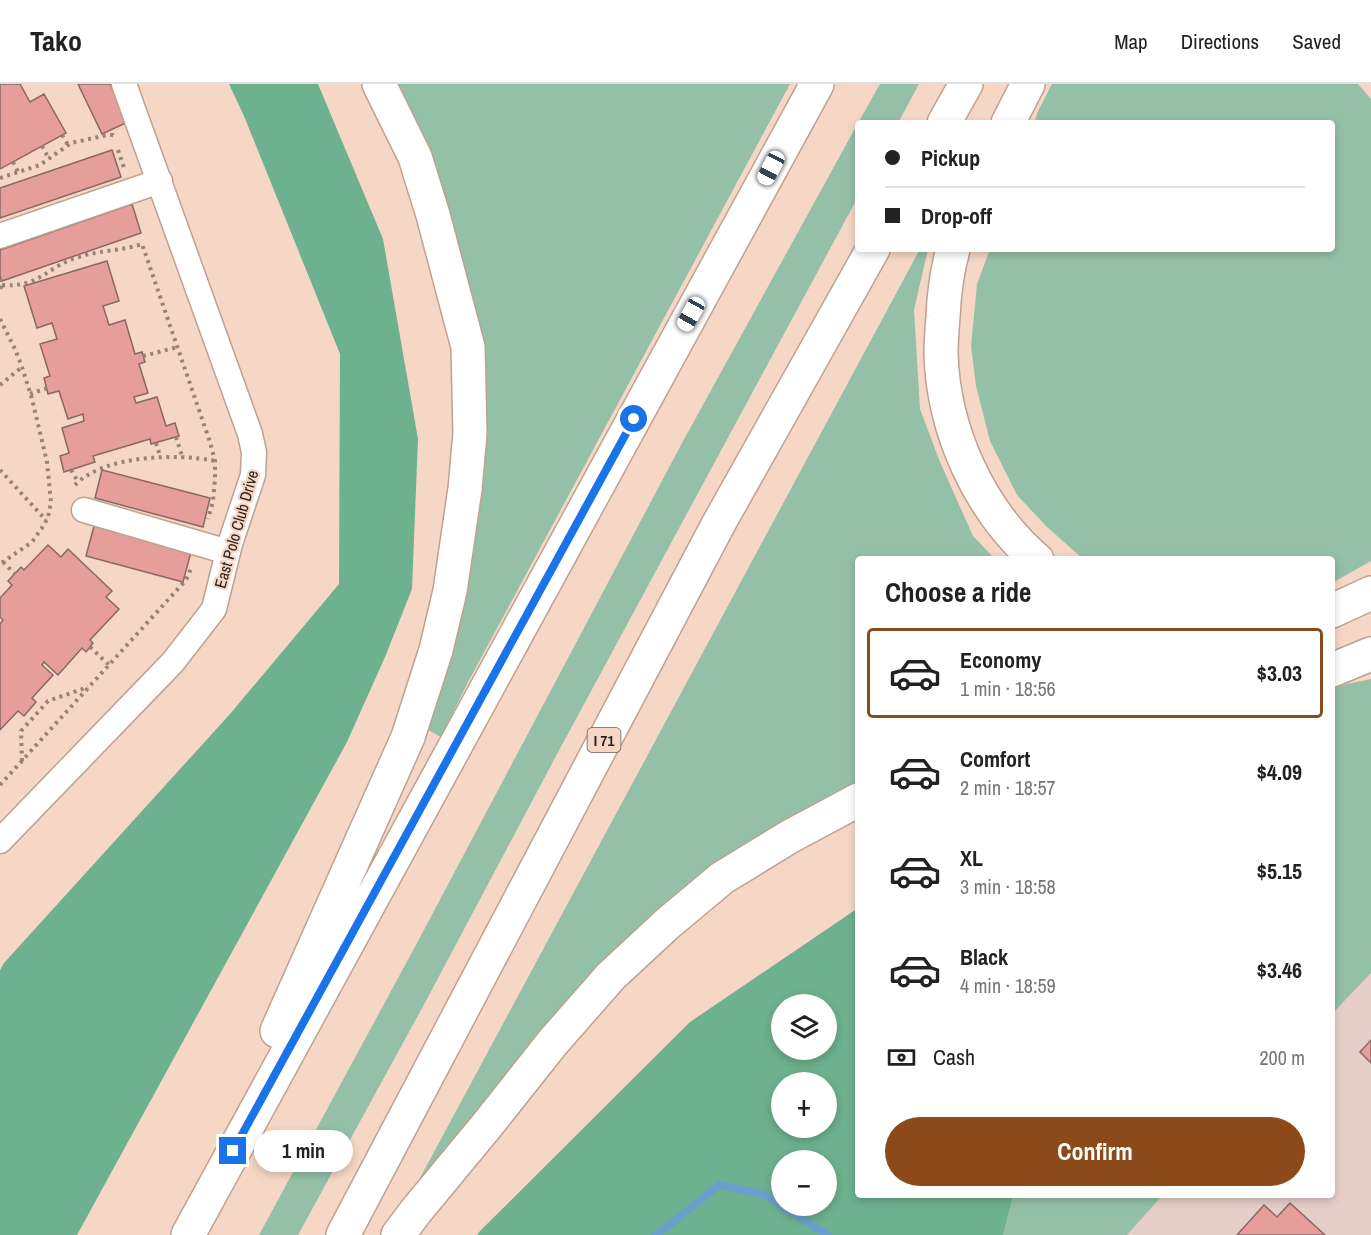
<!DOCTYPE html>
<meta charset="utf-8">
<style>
body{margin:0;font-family:"Archivo Narrow",sans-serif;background:#f6f6f6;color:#222;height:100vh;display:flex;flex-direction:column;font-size:22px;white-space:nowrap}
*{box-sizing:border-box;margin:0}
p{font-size:20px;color:#767676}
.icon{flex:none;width:33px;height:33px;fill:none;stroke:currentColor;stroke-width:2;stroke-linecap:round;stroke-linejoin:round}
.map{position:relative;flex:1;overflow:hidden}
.sheet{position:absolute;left:855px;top:472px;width:480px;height:642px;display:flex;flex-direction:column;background:#fff;border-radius:6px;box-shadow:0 3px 9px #0003}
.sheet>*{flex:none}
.banner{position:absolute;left:855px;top:36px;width:480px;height:132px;border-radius:6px;box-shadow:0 3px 9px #0003;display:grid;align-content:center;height:132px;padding:0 30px;background:#fff}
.fabs{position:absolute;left:771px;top:910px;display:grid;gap:12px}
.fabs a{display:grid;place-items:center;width:66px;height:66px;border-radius:50%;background:#fff;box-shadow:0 3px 9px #0003;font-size:30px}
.end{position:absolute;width:27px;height:27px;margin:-14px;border:8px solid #1a73e8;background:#fff;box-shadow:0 0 0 3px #fff}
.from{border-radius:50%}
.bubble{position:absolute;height:42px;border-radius:21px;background:#fff;box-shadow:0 3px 9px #0003;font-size:20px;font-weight:700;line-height:42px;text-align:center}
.car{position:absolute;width:18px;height:36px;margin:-18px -9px;border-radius:8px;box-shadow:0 0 4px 2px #0007;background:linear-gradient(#fff 24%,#345 0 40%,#fff 0 76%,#345 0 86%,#fff 0)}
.banner b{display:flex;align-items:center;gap:21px;height:57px;font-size:22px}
.banner b+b{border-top:2px solid #e0e0e0}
.banner i{width:15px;height:15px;background:#222}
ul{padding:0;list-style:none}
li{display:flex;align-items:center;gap:18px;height:90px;margin:0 12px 9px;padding:0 18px;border:3px solid transparent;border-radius:6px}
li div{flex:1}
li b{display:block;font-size:22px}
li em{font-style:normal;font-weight:700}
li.selected{border-color:#8c491a}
li>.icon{width:54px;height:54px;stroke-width:1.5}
h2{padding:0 30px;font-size:27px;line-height:72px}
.pay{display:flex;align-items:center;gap:15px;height:66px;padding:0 30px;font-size:22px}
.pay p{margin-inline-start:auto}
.button{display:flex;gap:12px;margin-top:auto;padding:12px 30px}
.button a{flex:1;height:69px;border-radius:36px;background:#8c491a;color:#fff;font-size:24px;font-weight:700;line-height:69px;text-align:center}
header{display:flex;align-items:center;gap:36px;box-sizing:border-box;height:84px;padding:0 30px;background:#fff;border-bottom:2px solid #e0e0e0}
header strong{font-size:28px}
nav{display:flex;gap:33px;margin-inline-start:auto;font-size:21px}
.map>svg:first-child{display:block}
</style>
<header>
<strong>Tako</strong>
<nav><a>Map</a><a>Directions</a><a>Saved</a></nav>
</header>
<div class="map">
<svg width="1371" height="1151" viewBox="0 0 1371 1151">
<rect width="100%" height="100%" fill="#f6d7c5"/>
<path fill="#e8cec9" d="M1371,889V1151H1127L1162,1112H1332V930Z"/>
<path fill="#95c0a8" d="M392,0H790L467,600L441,653L426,645L446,584L480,428V266Z
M880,0H919L898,39H858Z
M1052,0H1358L1371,15V477L1332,499V476L1083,475L1046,442L1017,411L990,357L976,302L971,262L977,200L990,165H1332V39H1034L1038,27Z
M858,39V113L556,672L427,915L298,1151H259L417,859L682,359Z
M920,165H928L914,226L920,325L940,378L973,452L995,475L858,476V704L738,769L413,1107Z
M1371,595V889L1332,930V603Z
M1013,1112H1162L1127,1151H1003Z"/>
<path fill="#6eb18e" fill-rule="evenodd" d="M229,0H318L383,155L418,355L412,505L385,573L347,658L77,1151H0V886L4,879L230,630L339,500L340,270L244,32Z
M858,824V1112H1013L1003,1151H477L480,1147L690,938ZM782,921H826V966H782ZM782,999H826V1044H782ZM782,1077H826V1122H782Z"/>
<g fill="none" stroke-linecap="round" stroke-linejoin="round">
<path stroke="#6ba0cc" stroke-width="8" d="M782,1122L828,1151
M655,1151L663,1146L719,1101L763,1110L782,1121"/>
</g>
<path fill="#e69e9b" stroke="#886765" stroke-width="1.5" d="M0,0H20L30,18L44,10L66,49L0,85Z
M78,0H110L128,38L102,50Z
M112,66L121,93L0,134V104Z
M132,120L141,149L2,197L0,192V166Z
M107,177L119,217L103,222L109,241L125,236L135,270L142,268L145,278L139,280L148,309L134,313L136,319L157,313L166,342L175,339L179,352L151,360L150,355L93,372L95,378L64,388L60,372L69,369L62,344L84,337L83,330L68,335L59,307L48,310L44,294L50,292L40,260L57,255L52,239L37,244L24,202Z
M102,386L210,414L203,443L95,414Z
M94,442L191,468L183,498L86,472Z
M48,461L61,473L68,465L112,507L106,513L119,525L90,556L93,559L90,563L86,568L82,564L58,591L44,578L42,581L53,591L32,614L36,618L24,632L18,627L0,646V540L3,536L0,533V514L12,501L8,497L21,483L24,486Z
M1371,956V979L1360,968Z
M1290,1119L1325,1151H1237L1264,1121L1277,1133Z"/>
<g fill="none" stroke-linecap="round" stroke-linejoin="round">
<g stroke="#bfa190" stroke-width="27">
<path id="street" d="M0,152L160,97
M84,426L228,468
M0,757L173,578L214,525L230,460L253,391L254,368L250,350L124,0"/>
</g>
<g stroke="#bfa190" stroke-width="36">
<path id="highway" d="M944,39L966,0
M1008,39L1028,0
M953,165C947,187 944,210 943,233C942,245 941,257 941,269C943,346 979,426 1037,476
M1332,527L1371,509
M1332,586L1371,570
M277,947L408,653L436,566L450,507L465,405L470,349L468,263L433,131L415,73L379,0
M188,1151L817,0
M343,1151L719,439L873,165
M398,1151L416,1127L488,1040L553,958L611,892L667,840L722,794L789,753L858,716"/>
</g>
<path stroke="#988376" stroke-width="4" stroke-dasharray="3 4.5" stroke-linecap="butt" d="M62,51L68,61
M42,62L49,75
M118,66L124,84
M13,78L18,88
M0,94L40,81L71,59L107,51H113L114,53
M0,195L2,201L0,205
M2,201C40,204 47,182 79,173C100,166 122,167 142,160L210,358L215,377V395L213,417L208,435
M0,235L15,265L22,283L32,315L47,378L51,418L48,433L44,441L32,458L0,480
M143,272L178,263
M0,301L22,283
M30,310L47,304
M176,353L182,372
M156,359L160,372
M0,386L46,436
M71,386L78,398
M75,401C104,371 177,369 215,377
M3,478L15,490
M90,563L109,581
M22,677L21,647L48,617L88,603
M0,701L186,496L192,482"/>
<use href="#street" stroke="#fff" stroke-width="24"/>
<use href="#highway" stroke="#fff" stroke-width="33"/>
</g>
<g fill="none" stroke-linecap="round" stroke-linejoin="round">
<path stroke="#1a73e8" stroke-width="8" d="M233,1067L634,335"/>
</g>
<g text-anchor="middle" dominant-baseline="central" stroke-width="4.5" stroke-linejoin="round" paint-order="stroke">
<rect fill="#f6d7c5" stroke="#69584e" stroke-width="1.5" x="587.5" y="644" width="33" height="24" rx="4.5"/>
<g font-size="15" font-weight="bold" fill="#2d221b">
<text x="604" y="656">I 71</text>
</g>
<g font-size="16" fill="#2d221b" stroke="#f6d7c5">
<text transform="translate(236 445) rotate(-74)">East Polo Club Drive</text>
</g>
</g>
</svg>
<div class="fabs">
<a><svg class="icon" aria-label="layers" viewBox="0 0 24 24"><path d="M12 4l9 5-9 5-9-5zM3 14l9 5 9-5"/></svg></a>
<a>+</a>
<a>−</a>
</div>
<i class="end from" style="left:634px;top:335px"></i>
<i class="end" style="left:233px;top:1067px"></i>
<div class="bubble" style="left:254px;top:1046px;width:99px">1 min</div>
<i class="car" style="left:771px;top:84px;rotate:208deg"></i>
<i class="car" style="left:691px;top:230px;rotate:209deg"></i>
<div class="banner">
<b><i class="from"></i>Pickup</b>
<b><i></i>Drop-off</b>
</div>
<section class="sheet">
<h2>Choose a ride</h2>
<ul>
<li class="selected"><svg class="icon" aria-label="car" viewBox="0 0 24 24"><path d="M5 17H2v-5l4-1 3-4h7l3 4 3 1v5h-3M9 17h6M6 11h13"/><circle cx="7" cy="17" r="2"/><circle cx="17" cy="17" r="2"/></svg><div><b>Economy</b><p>1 min · 18:56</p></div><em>$3.03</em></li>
<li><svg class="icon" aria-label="car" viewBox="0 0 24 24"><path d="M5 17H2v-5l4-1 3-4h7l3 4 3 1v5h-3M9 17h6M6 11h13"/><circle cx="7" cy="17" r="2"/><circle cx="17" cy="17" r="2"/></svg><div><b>Comfort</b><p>2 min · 18:57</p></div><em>$4.09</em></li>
<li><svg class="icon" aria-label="car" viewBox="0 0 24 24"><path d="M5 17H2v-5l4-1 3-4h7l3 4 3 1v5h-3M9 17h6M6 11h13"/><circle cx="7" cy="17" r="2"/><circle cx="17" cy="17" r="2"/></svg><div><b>XL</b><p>3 min · 18:58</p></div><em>$5.15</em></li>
<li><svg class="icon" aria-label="car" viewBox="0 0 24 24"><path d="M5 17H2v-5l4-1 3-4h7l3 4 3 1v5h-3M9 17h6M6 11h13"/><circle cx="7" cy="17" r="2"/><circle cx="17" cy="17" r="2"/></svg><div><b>Black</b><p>4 min · 18:59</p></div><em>$3.46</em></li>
</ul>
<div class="pay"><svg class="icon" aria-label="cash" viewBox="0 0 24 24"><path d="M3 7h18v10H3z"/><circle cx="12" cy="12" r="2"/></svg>Cash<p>200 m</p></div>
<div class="button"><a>Confirm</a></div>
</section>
</div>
